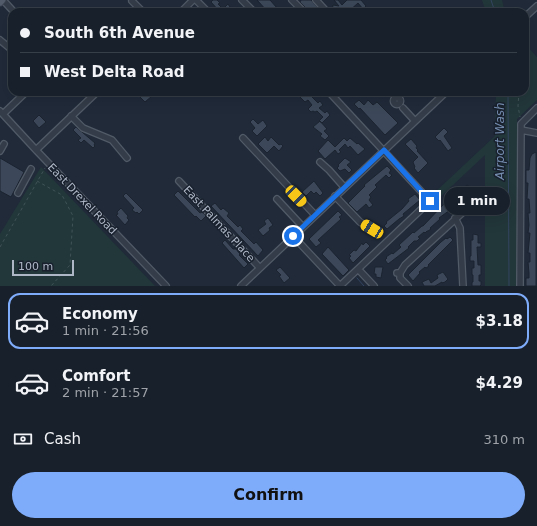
<!DOCTYPE html>
<meta charset="utf-8">
<style>
body{margin:0;font-family:"DejaVu Sans",sans-serif;background:#212833;color:#f1f3f6;height:100vh;display:flex;flex-direction:column;font-size:15px;white-space:nowrap}
*{box-sizing:border-box;margin:0}
p{font-size:13px;color:#9fa3a9}
.icon{flex:none;width:22px;height:22px;fill:none;stroke:currentColor;stroke-width:2;stroke-linecap:round;stroke-linejoin:round}
.map{position:relative;height:286px;overflow:hidden}
.panel{display:flex;flex-direction:column;background:#18202b;flex:1}
.panel>*{flex:none}
.hud{position:absolute;left:8px;top:8px;width:521px;height:88px;border-radius:12px;box-shadow:0 4px 16px #0002,0 0 0 1px #363e47;display:grid;align-content:center;height:88px;padding:0 12px;background:#18202b}
.scale{position:absolute;left:12px;bottom:10px;width:62px;box-sizing:border-box;padding-left:4px;border:2px solid #aeb7c6;border-top:0;font-size:11px;line-height:14px;white-space:nowrap;color:#aeb7c6;-webkit-text-stroke:3px #19212e;paint-order:stroke}
.end{position:absolute;width:18px;height:18px;margin:-9px;border:5px solid #1a73e8;background:#fff;box-shadow:0 0 0 2px #fff}
.from{border-radius:50%}
.bubble{position:absolute;height:28px;border-radius:14px;background:#18202b;box-shadow:0 4px 16px #0002,0 0 0 1px #363e47;font-size:13px;font-weight:800;line-height:28px;text-align:center}
.car{position:absolute;width:12px;height:24px;margin:-12px -6px;border-radius:5px;box-shadow:0 0 3px 1px #0007;background:linear-gradient(#f5c518 24%,#345 0 40%,#f5c518 0 76%,#345 0 86%,#f5c518 0)}
.hud b{display:flex;align-items:center;gap:14px;height:38px;font-size:15px}
.hud b+b{border-top:1px solid #363e47}
.hud i{width:10px;height:10px;background:#f1f3f6}
ul{padding:7px 0 0;list-style:none}
li{display:flex;align-items:center;gap:12px;height:56px;margin:0 8px 6px;padding:0 4px;border:2px solid transparent;border-radius:12px}
li div{flex:1}
li b{display:block;font-size:15px}
li em{font-style:normal;font-weight:800}
li.selected{border-color:#7facfa}
li>.icon{width:36px;height:36px;stroke-width:1.5}
.pay{display:flex;align-items:center;gap:10px;height:44px;padding:0 12px;font-size:15px}
.pay p{margin-inline-start:auto}
.primary-button{display:flex;gap:8px;margin-top:auto;padding:8px 12px}
.primary-button a{flex:1;height:46px;border-radius:24px;background:#7facfa;color:#111;font-size:16px;font-weight:800;line-height:46px;text-align:center}
.map>svg:first-child{display:block}
</style>
<div class="map">
<svg width="537" height="286" viewBox="0 0 537 286">
<rect width="100%" height="100%" fill="#202a39"/>
<path fill="#22373a" d="M482,0H502L505,12H486Z
M525,44L537,57V100L517,119L519,286H485V155L437,200L432,195L495,136L496,92H525Z
M41,167L155,286H0V234Z"/>
<g fill="none" stroke-linecap="round" stroke-linejoin="round">
<path stroke="#334561" stroke-width="1" d="M491,0L495,12
M508,92L509,286
M357,278L364,286"/>
</g>
<path fill="#3c4859" stroke="#1b2330" d="M213,0H217L220,3L218,4L223,9L228,4L232,10L230,12H220L211,2Z
M257,0H270L277,8L273,12H268Z
M301,0H311L320,10L318,12H308L307,9L300,2Z
M334,0H338L342,5L347,0H361L366,6L363,9L358,3L348,12H345L341,8L340,12H332L333,5L339,6Z
M135,92H149L152,96L145,102Z
M299,92L311,93L313,95L312,97L318,103L320,101L323,105L319,108L325,113L327,111L330,115L322,123L319,121L323,117L317,111L315,112L313,111L311,112L308,109L312,105L308,100L305,102L300,97L302,95Z
M359,100L364,105L368,100L373,105L377,102L398,123L385,135L360,108L359,109L354,104Z
M39,115L46,122L39,128L33,121Z
M253,119L258,124L263,120L267,126L257,136L252,131L255,128L250,122Z
M320,121L327,129L324,131L329,136L325,140L320,136L322,134L313,127Z
M76,127L95,143L94,145L95,146L93,148L84,140L81,143L78,140L81,138L73,130Z
M444,128L448,132L444,136L452,148L448,151L440,140L439,141L435,137Z
M265,137L268,141L271,137L279,145L281,144L283,146L279,151L274,146L267,153L258,144Z
M344,138L347,141L350,138L357,144L358,143L365,149L358,155L350,146L348,148L345,144L339,150L341,152L338,154L335,150L325,159L318,151L328,140L335,147Z
M411,139L417,146L416,148L418,150L417,151L428,163L418,173L414,168L415,167L413,162L418,157L405,144Z
M536,152V286H526V278H529V273L528,262H530V253H528L530,233H528L529,225L528,213H530L529,199H527L528,183H526V170H529L530,158L532,154Z
M0,158L24,172L11,197L0,191Z
M345,158L351,162L347,165L352,170L349,173L345,169L340,171L337,168L339,166L338,165Z
M387,166L391,170L389,173L392,175L389,178L386,175L375,185L377,187L369,195L371,197L369,200L373,205L369,208L366,204L357,212L348,203L365,186L364,185Z
M314,181L323,193L320,196L316,192L314,194L311,191L306,196L302,192Z
M467,185L471,188L468,191L469,192L457,203L456,202L454,203L451,198Z
M178,191L200,213L202,212L206,216L201,221L196,216L195,217L174,195Z
M126,193L143,210L139,214L137,212L136,213L132,210L134,208L123,196Z
M415,194L420,200L403,214L404,216L399,219L387,229L384,226L387,223L386,222L402,209L409,201L408,199Z
M215,203L221,210L223,208L229,213L227,216L238,227L240,225L243,229L241,231L254,244L256,242L263,250L258,256L211,206Z
M444,204L450,210L439,218L440,219L430,228L431,229L428,231H427L425,233L424,232L418,237L420,238L417,241H414L408,247L409,248L388,264L385,260L387,258L386,257L392,253L393,254L401,247L399,245L413,232L414,233L422,226H423Z
M121,208L128,216L127,218L129,220L125,225L116,215L118,214L117,212Z
M338,211L342,215L339,217L341,219L318,240L321,243L316,247L309,239Z
M268,218L273,225L269,228L270,230L263,236L258,230L266,224L264,221Z
M473,234L478,235V243H481V247H477L478,265H481V275H479V281H481V285L480,286H472V282H473V275H472V268H474V261H470V256H471V240H473Z
M450,237L453,240L428,265L429,266L426,268L425,267L419,272L420,273L413,281L408,275L441,242L446,238L447,239Z
M225,240L233,249H236L240,254L239,255L248,264L244,268L222,243Z
M366,242L370,246L353,263L349,258L351,256L349,255L354,250L356,251L362,243L363,245Z
M328,247L349,270L343,276L322,254Z
M280,267L290,278L284,283L279,276L281,275L276,270Z
M375,267H383L381,278L376,277V274H374Z
M443,272L448,279L445,282L442,283V282L435,286H424L422,282L429,279L431,283L438,278L437,275Z"/>
<g fill="none" stroke-linecap="round" stroke-linejoin="round">
<g stroke="#515a67" stroke-width="8">
<path id="minor" d="M3,0L14,12
M196,0L208,12
M242,0L254,12
M292,0L304,12
M316,0L327,12
M132,1L143,12
M181,12L193,0
M525,17L537,6
M0,40L12,50
M393.5 101a3.5 3.5 0 1 1 7 0a3.5 3.5 0 1 1-7 0Z
M403,108L415,121
M0,111L36,150L166,286
M3,114L26,92
M71,116L83,128L112,140L127,158
M521,130L537,133
M243,138L315,215
M36,150L97,92
M0,151L4,144
M320,162L329,170L344,187
M179,181L259,267
M18,193L31,169
M335,196L360,222L372,229
M277,199L303,227
M455,218L460,228L463,286
M293,236L340,286L430,201L329,92
M358,269L374,286
M397,273H400V278L408,286
M400,273L405,265L472,204
M241,286L446,92
M520,286L521,124L537,108"/>
</g>
<g stroke="#3d4553" stroke-width="9">
<path id="major" d="M0,2L2,0"/>
</g>
<path stroke="#405457" stroke-width="1" stroke-dasharray="3 3" stroke-linecap="butt" d="M519,92L518,106L520,117
M37,181L62,195L73,216L70,265L51,286
M0,247L45,168"/>
<use href="#minor" stroke="#343c49" stroke-width="5.5"/>
<use href="#major" stroke="#525b69" stroke-width="7"/>
</g>
<g fill="none" stroke-linecap="round" stroke-linejoin="round">
<path stroke="#1a73e8" stroke-width="5" d="M293,236L384,150L430,201"/>
</g>
<g text-anchor="middle" dominant-baseline="central" stroke-width="3" stroke-linejoin="round" paint-order="stroke">
<g font-size="11" fill="#aeb7c6" stroke="#19212e">
<text transform="translate(82 199) rotate(46)">East Drexel Road</text>
<text transform="translate(219 224) rotate(47)">East Palmas Place</text>
</g>
<g font-size="12" font-style="italic" fill="#758daf" stroke="#19212e">
<text transform="translate(500 141) rotate(-90)">Airport Wash</text>
</g>
</g>
</svg>
<div class="scale">100 m</div>
<i class="end from" style="left:293px;top:236px"></i>
<i class="end" style="left:430px;top:201px"></i>
<div class="bubble" style="left:444px;top:187px;width:66px">1 min</div>
<i class="car" style="left:296px;top:196px;rotate:136deg"></i>
<i class="car" style="left:372px;top:229px;rotate:301deg"></i>
<div class="hud">
<b><i class="from"></i>South 6th Avenue</b>
<b><i></i>West Delta Road</b>
</div>
</div>
<section class="panel">
<ul>
<li class="selected"><svg class="icon" aria-label="car" viewBox="0 0 24 24"><path d="M5 17H2v-5l4-1 3-4h7l3 4 3 1v5h-3M9 17h6M6 11h13"/><circle cx="7" cy="17" r="2"/><circle cx="17" cy="17" r="2"/></svg><div><b>Economy</b><p>1 min · 21:56</p></div><em>$3.18</em></li>
<li><svg class="icon" aria-label="car" viewBox="0 0 24 24"><path d="M5 17H2v-5l4-1 3-4h7l3 4 3 1v5h-3M9 17h6M6 11h13"/><circle cx="7" cy="17" r="2"/><circle cx="17" cy="17" r="2"/></svg><div><b>Comfort</b><p>2 min · 21:57</p></div><em>$4.29</em></li>
</ul>
<div class="pay"><svg class="icon" aria-label="cash" viewBox="0 0 24 24"><path d="M3 7h18v10H3z"/><circle cx="12" cy="12" r="2"/></svg>Cash<p>310 m</p></div>
<div class="primary-button"><a>Confirm</a></div>
</section>
